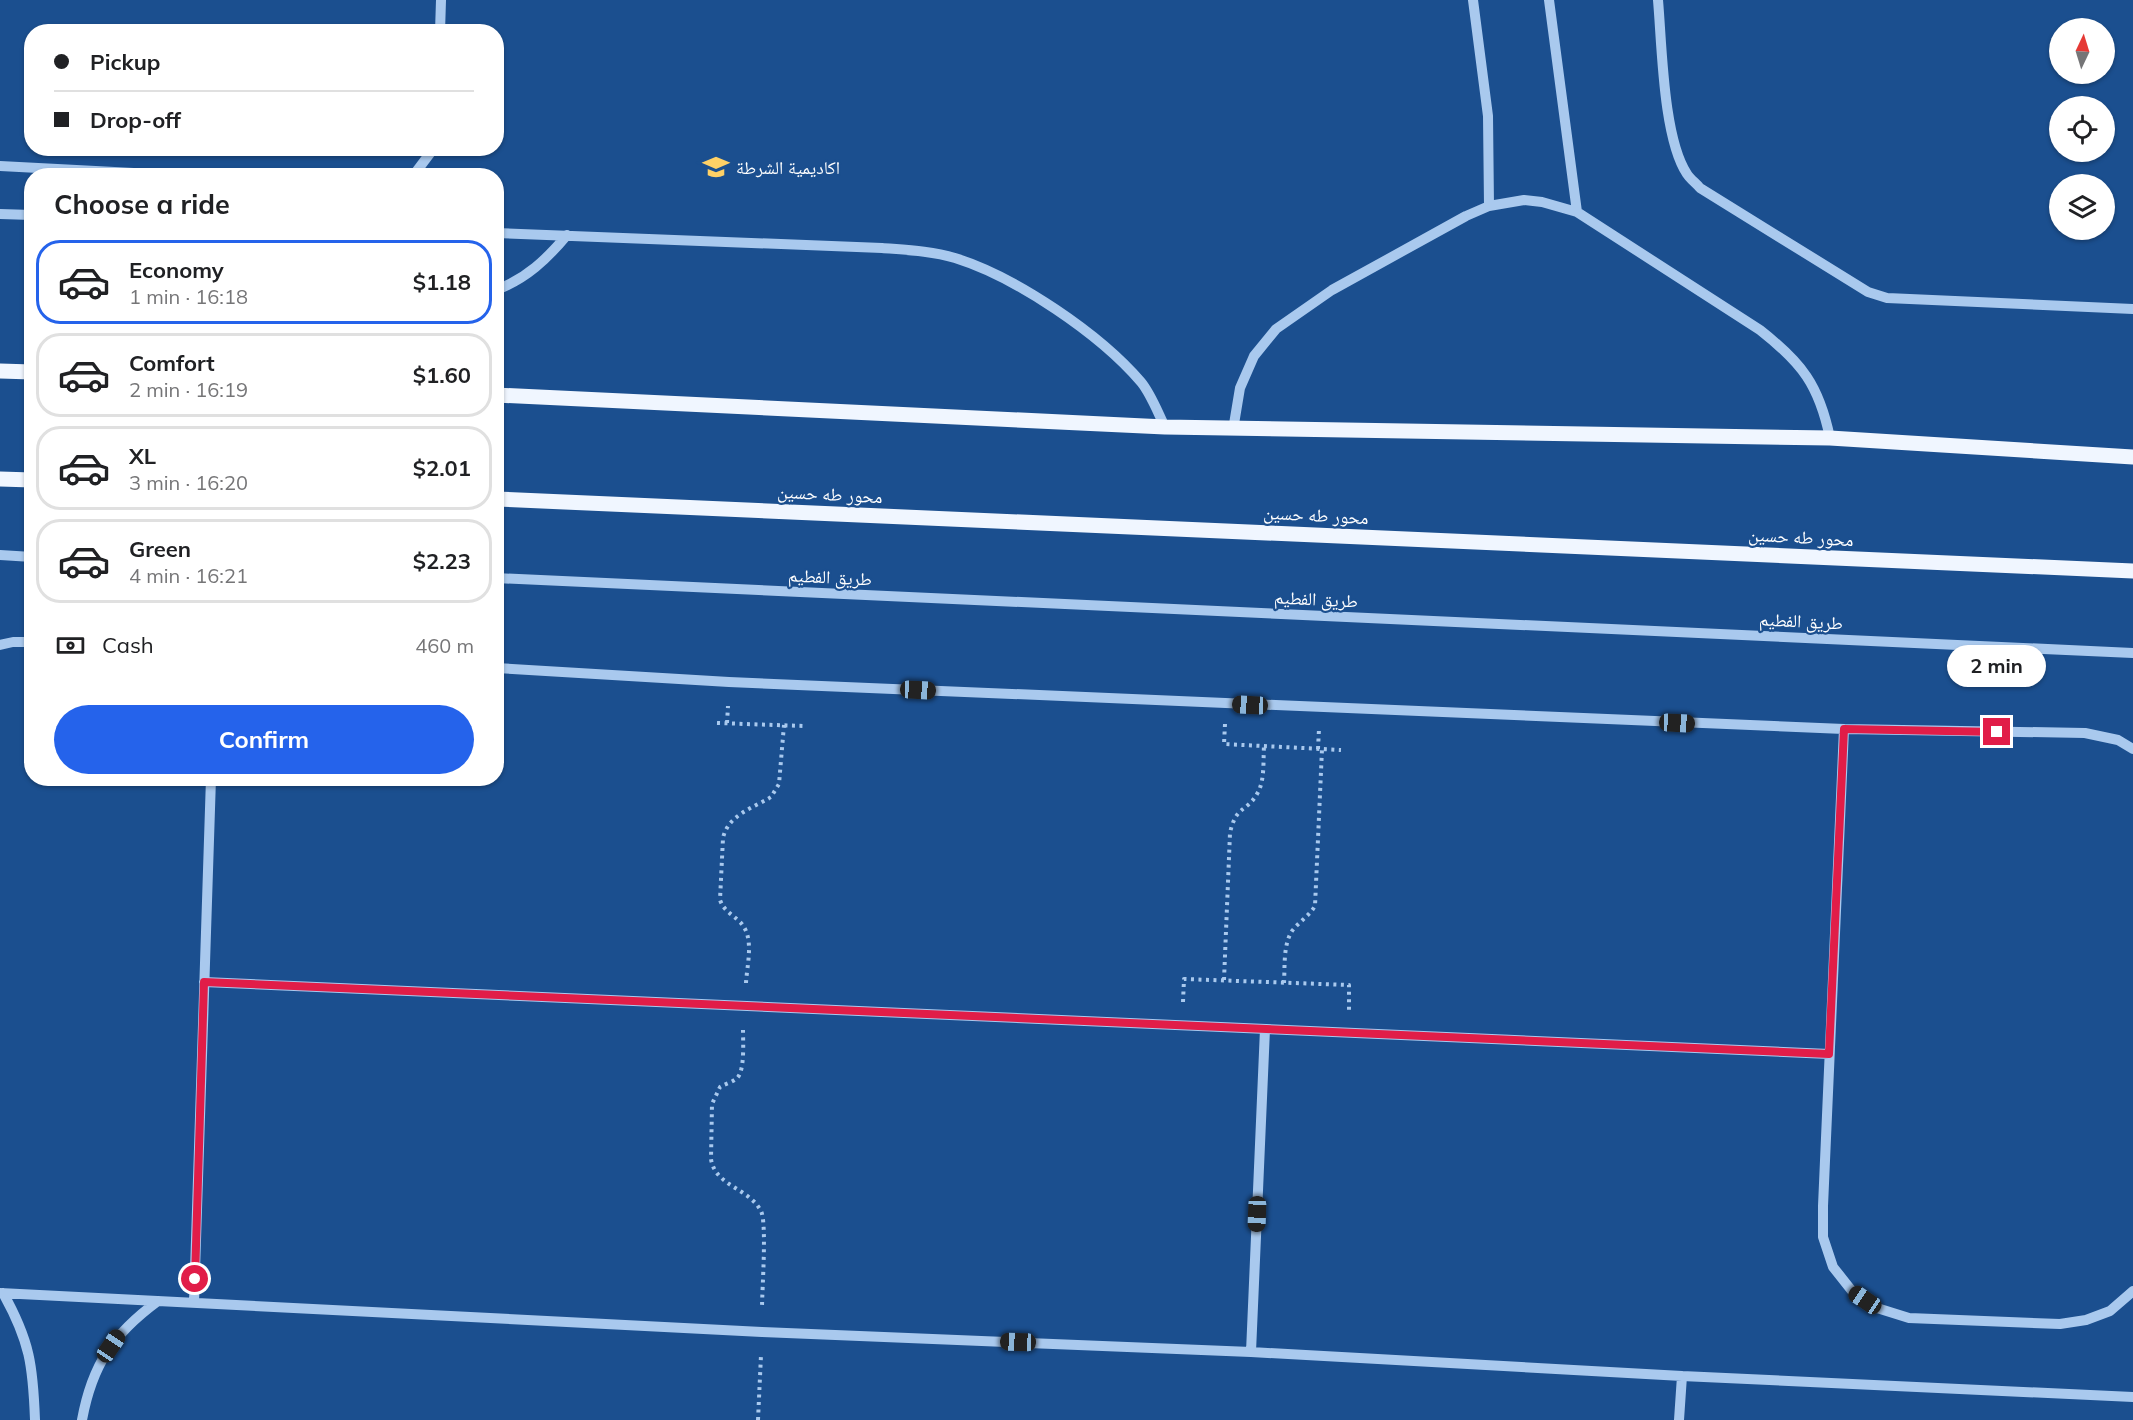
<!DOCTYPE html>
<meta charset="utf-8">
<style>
body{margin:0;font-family:Mulish,"Noto Naskh Arabic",sans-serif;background:#f2f2f2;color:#202124;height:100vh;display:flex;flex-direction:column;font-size:22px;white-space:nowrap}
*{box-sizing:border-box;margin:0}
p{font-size:20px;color:#757577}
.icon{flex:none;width:33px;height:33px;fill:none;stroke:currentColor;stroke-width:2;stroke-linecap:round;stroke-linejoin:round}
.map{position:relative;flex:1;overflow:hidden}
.panel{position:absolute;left:24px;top:168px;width:480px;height:618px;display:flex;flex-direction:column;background:#fff;border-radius:24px;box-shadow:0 2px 4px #0004}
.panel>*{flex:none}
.guide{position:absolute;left:24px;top:24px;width:480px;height:132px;border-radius:24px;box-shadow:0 2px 4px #0004;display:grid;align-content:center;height:132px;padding:0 30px;background:#fff}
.needle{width:39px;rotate:4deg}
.buttons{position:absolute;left:2049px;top:18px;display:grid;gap:12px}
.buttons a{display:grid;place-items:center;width:66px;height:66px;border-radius:50%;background:#fff;box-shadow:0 2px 4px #0004;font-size:30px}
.end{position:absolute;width:27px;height:27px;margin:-14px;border:8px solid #e11d48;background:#fff;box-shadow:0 0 0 3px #fff}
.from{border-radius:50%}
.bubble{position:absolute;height:42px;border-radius:21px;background:#fff;box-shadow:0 2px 4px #0004;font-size:20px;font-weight:700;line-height:42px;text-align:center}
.car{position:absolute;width:18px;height:36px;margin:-18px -9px;border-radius:8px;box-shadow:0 0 4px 2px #0007;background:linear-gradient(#222 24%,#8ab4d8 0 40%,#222 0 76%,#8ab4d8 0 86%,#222 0)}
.guide b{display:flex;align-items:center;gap:21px;height:57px;font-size:22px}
.guide b+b{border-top:2px solid #e0e0e0}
.guide i{width:15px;height:15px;background:#202124}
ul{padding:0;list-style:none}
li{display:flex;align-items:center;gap:18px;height:84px;margin:0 12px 9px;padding:0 18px;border:3px solid #e0e0e0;border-radius:24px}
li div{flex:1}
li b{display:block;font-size:22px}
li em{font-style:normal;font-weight:700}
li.current{border-color:#2563eb}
li>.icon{width:54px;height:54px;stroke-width:1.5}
h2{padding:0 30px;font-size:27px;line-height:72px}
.pay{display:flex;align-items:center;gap:15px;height:66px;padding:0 30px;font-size:22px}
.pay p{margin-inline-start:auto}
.primary-button{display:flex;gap:12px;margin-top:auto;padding:12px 30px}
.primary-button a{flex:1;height:69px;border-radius:36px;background:#2563eb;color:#fff;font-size:24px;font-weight:700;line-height:69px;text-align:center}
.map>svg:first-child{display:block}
</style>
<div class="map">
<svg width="2133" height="1420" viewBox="0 0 2133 1420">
<rect width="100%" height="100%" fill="#1b4f8f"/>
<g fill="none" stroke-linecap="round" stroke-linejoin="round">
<path stroke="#a9c9ee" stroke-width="4" stroke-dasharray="3 4.5" stroke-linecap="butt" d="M717,723L804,726
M727,723L728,706
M1225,724L1224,744L1341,750
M1318,749L1319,729
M1224,980L1230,833C1236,805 1247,812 1257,794C1265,781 1263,762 1264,746
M746,983C747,964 755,937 740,922C732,914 724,911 720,900L723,838C728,815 753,808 771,797L779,784L784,725
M1284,983C1285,967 1283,945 1292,931C1299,922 1309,916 1315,906L1322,749
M1183,1002L1184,979L1349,985V1011
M743,1030C743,1041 745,1071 737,1078C733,1082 725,1084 720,1087L712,1104L711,1159C715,1186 749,1188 761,1211C767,1223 762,1290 762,1308
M758,1420L761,1355"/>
<path stroke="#a9c9ee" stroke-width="10" d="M1473,0L1488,116L1489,206
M1549,0L1577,212
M1658,0C1662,45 1663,138 1687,174C1690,179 1696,183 1700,188L1868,292L1887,298L2133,309
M440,32L441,0
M0,166L191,176
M413,176L434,148
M0,214L32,215
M496,233L882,248C906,250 931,251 955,258C1016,277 1100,334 1141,382C1151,394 1158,413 1165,427
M496,290C526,279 547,259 567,235
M1233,430L1240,388L1254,356L1276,329L1332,290L1466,216L1489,206L1524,200L1542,202L1577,212L1760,330C1802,363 1819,385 1830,438
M0,555L32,557
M496,578L2133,653
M0,645L13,642H32
M496,668L729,682L1844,729L2085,733L2118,740L2133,749
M1844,729L1823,1206V1237L1833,1267L1852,1291L1877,1308L1909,1318L2060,1324L2086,1320L2110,1311L2133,1291
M204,982L1829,1054
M0,1293L762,1332L1251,1352L1682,1376L2133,1397
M3,1293C30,1341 33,1366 35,1420
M194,1302L211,778
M1251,1352L1265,1029
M82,1420C92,1365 113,1334 158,1301
M1679,1420L1682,1376"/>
<path stroke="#f0f6ff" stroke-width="15" d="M0,371L32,372
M496,395L1165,427L1830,438L2133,457
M0,479L32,480
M496,499L2133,571"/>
</g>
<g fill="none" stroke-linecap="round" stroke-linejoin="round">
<path stroke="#e11d48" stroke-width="8" d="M195,1279L204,982L1829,1054L1844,729L1997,732"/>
</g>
<defs>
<g id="university-bare" transform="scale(2.07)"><path d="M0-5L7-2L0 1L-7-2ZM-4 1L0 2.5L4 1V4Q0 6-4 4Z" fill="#ffd166" stroke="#1b4f8f" stroke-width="2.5" paint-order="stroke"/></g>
</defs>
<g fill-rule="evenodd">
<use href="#university-bare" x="716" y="167"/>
</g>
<g text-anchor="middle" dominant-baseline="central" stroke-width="4.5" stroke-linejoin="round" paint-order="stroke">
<g font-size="18" fill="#fff" stroke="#1b4f8f" text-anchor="start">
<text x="736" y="167">اكاديمية الشرطة</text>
</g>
<g font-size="18" fill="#fff" stroke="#1b4f8f">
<text transform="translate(830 494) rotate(3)">محور طه حسين</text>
<text transform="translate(1316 515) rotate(3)">محور طه حسين</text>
<text transform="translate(1801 537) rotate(3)">محور طه حسين</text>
<text transform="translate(830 577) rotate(3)">طريق الفطيم</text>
<text transform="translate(1316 599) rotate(3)">طريق الفطيم</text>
<text transform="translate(1801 621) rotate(3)">طريق الفطيم</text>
</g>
</g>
</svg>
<div class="buttons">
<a><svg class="needle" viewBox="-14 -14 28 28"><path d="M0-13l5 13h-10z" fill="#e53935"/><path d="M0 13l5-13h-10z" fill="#757577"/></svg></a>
<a><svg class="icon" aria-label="locate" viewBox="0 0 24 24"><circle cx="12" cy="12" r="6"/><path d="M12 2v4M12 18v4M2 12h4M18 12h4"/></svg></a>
<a><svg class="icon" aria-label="layers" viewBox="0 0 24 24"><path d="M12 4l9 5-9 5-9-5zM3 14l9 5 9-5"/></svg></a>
</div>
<i class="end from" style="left:195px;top:1279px"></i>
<i class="end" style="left:1997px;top:732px"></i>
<div class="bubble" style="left:1947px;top:645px;width:99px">2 min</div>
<i class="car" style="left:918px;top:690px;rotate:93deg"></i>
<i class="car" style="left:1250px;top:705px;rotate:273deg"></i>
<i class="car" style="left:1677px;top:723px;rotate:93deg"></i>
<i class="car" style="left:1257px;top:1214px;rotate:182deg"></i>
<i class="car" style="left:1865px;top:1300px;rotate:304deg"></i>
<i class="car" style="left:1018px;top:1342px;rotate:272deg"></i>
<i class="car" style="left:111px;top:1346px;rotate:34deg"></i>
<div class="guide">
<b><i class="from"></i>Pickup</b>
<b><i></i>Drop-off</b>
</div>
<section class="panel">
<h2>Choose a ride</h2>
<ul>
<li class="current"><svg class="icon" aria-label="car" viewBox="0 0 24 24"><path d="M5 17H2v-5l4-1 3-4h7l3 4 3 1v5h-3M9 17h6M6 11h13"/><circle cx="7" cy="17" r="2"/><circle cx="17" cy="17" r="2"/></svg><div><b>Economy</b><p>1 min · 16:18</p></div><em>$1.18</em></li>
<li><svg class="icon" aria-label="car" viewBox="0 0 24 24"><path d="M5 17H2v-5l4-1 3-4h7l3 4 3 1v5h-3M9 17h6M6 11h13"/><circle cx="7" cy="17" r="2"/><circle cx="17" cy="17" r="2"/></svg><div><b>Comfort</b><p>2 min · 16:19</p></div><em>$1.60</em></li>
<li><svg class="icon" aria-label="car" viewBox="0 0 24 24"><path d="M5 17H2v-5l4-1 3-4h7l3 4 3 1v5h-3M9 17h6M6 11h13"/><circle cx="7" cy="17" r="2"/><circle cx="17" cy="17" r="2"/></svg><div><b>XL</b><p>3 min · 16:20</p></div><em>$2.01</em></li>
<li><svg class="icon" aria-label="car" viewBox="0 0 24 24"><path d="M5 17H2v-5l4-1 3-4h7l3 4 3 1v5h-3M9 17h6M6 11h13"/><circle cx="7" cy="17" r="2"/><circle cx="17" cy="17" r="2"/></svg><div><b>Green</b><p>4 min · 16:21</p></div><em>$2.23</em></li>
</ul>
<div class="pay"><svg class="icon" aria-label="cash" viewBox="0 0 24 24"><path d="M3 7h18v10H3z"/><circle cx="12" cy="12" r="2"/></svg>Cash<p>460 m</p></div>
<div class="primary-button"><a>Confirm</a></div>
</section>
</div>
